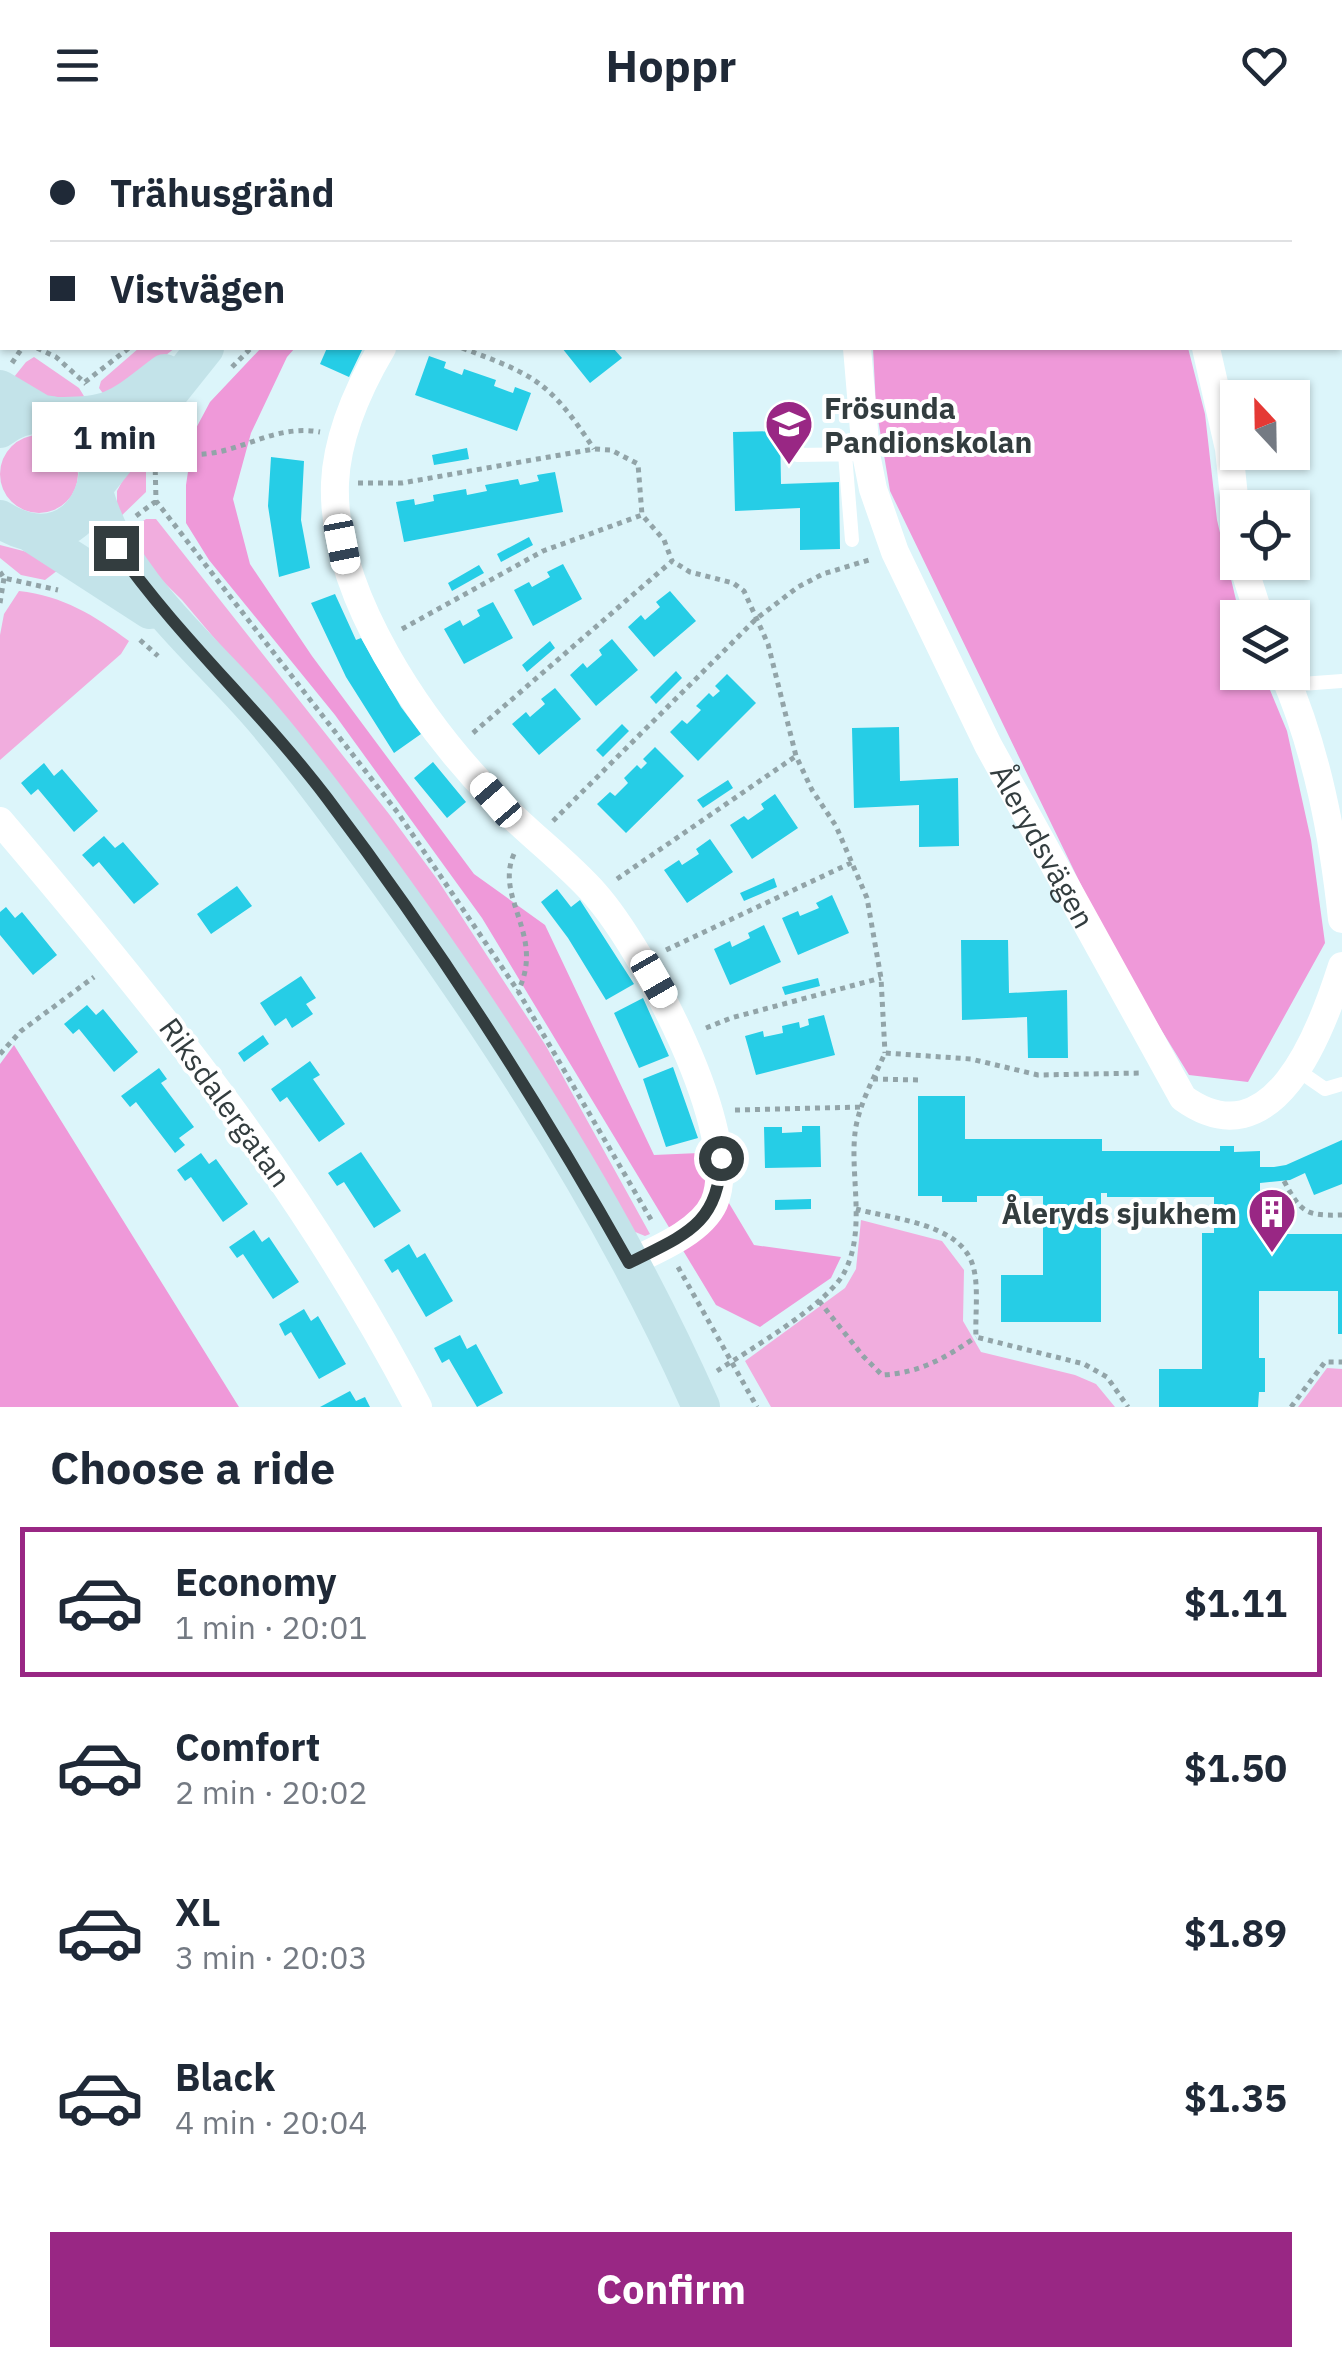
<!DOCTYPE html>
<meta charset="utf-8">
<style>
body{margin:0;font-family:"IBM Plex Sans",sans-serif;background:#f2f2f3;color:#1f2937;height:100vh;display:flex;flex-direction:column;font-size:38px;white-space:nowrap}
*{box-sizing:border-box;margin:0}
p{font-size:32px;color:#747a83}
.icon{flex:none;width:55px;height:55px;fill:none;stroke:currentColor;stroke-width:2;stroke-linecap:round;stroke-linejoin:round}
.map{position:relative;height:1277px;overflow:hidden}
.details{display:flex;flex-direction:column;background:#fff;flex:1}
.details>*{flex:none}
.banner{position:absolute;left:0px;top:0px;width:1342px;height:220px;box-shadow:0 2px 8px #0004;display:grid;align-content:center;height:220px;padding:0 50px;background:#fff}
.needle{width:65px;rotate:338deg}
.controls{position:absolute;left:1220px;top:250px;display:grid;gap:20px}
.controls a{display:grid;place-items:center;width:90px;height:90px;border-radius:0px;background:#fff;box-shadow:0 2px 8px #0004;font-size:50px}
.end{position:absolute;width:45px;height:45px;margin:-22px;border:12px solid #333d3f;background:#fff;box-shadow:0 0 0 5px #fff}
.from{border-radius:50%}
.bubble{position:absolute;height:70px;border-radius:0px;background:#fff;box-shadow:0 2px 8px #0004;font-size:32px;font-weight:800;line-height:70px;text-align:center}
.car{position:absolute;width:30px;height:60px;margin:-30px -15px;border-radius:12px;box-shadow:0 0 8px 2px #0007;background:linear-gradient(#fff 24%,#345 0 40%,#fff 0 76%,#345 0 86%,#fff 0)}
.banner b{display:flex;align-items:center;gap:35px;height:95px;font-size:38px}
.banner b+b{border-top:2px solid #e0e1e3}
.banner i{width:25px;height:25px;background:#1f2937}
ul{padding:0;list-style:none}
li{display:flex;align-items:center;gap:30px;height:150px;margin:0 20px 15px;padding:0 30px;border:5px solid transparent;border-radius:0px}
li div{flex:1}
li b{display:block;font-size:38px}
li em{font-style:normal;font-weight:800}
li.on{border-color:#992784}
li>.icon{width:90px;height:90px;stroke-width:1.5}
h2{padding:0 50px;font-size:45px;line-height:120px}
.action{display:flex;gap:20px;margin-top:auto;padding:20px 50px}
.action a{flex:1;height:115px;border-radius:0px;background:#992784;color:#fff;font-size:40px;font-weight:800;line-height:115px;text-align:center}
header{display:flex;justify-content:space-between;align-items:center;height:130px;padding:0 50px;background:#fff;font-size:45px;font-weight:800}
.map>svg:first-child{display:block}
</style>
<header><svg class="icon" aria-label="menu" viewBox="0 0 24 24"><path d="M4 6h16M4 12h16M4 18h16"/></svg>Hoppr<svg class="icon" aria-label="heart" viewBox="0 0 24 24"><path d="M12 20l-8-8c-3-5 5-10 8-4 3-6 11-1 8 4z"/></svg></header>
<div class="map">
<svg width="1342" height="1277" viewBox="0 0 1342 1277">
<rect width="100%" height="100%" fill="#dcf5fa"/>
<path fill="#f1adde" d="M139,218H175L108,270L99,258L101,251Z
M34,227L79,258L90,276L53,270L10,252L26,232Z
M0 344a39 39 0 1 1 78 0a39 39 0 1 1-78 0Z
M136,326L146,337V362L117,390V361Z
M146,389H156L389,684L437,749L546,916L650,1104L645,1106L628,1099L287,594L182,470L128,417L123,405Z
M0,415L31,423L62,437L45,450L21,445L0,428Z
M19,461C63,466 94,485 129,511L121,524L0,630V505L4,484Z
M861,1090L942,1111L964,1140L963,1191L981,1222L1075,1245L1096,1254L1115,1277H771L745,1231L845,1158L856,1139Z
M1327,1238L1342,1239V1277H1298Z"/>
<path fill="#ef99d9" d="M261,218H295L287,227L251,303L233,369L250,434L312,526L474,744L545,795L654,1025L699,1023L754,1115L841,1127L831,1148L760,1197L716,1175L482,788L335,585L209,430L186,393V355L194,302L210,272Z
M873,218H1188L1205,284L1217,390L1240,487L1238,542L1263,543L1287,601L1311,710L1325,813L1248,952L1189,945L1114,823L890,361L876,277Z
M14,915L239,1277H0V934Z"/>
<path fill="#26cde6" d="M327,218H363L349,247L320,234Z
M562,218H613L622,228L590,253Z
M429,226L446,232L444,238L462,245L464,239L496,250L494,256L513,263L515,257L531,263L517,301L415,265Z
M780,301L781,354L839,352L840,419L800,420V378L735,381L733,302Z
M467,318L469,329L434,335L432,325Z
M271,327L304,331L301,390L310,438L279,447L268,376Z
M555,342L563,382L404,412L396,372L414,369L415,375L434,371L433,365L466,359L467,365L487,361L485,355L518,349L520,355L539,351L537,345Z
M529,407L533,415L501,432L497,424Z
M563,434L582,469L533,496L514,460L529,452L532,457L550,447L547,442Z
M479,435L484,443L452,461L448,453Z
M670,461L696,491L654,527L628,497L641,485L645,490L660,477L656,472Z
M335,464L356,510L361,508L401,577L421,604L394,623L346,547L311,473Z
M493,472L513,508L464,534L444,499L460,490L463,496L480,486L477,480Z
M612,509L638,540L596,576L570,545L583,533L587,538L602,525L599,520Z
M550,511L555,518L527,542L522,535Z
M676,541L682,548L656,574L650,567Z
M727,544L756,573L698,631L670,602L682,590L687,594L701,580L696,576L709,563L713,567L720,561L715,556Z
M555,558L581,589L539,625L512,594L526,582L530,587L545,574L541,569Z
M622,594L629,601L603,627L596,620Z
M899,597L900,651L958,648L959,716L919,717V675L854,678L852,598Z
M655,617L684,646L626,703L597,674L610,662L615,666L628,653L624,648L637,635L641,639L647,633L643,629Z
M433,632L466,672L447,688L414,648Z
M44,633L54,646L62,639L98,681L74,702L38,659L31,665L21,653Z
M728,650L733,658L703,678L697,670Z
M775,664L798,698L752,729L730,695L744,686L748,690L764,679L761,674Z
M104,706L115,718L123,712L159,754L134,774L99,732L93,737L82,725Z
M710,709L733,742L687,773L664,740L679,730L682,735L699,724L696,719Z
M774,748L777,757L744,771L740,763Z
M237,756L252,776L211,804L197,784Z
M557,759L571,777L580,770L634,854L606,870L568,808L541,772Z
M832,765L849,803L798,825L782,788L798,781L800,786L819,778L816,773Z
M6,777L15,788L22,782L57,825L33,845L0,805V782Z
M764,795L781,832L730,855L714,819L730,811L732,817L750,808L748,803Z
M961,810H1008L1009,863L1067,860L1068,928H1028L1027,887L962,890Z
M301,846L316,868L306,874L313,884L292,898L286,888L275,896L260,873Z
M818,848L820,856L785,865L782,857Z
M643,868L669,926L639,938L614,883Z
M87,875L96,885L103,879L138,922L114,942L79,899L73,904L64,894Z
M824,885L835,925L756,945L745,906L763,901L764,907L783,903L782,896L799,892L800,898L809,895L808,889Z
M263,905L269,914L244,932L238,923Z
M310,931L320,945L313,949L345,994L319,1012L287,967L280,972L271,959Z
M673,937L698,1008L666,1017L643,949Z
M159,938L167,949L161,953L194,997L179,1008L185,1015L175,1023L136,972L130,977L121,966Z
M918,966H965V1009H1102V1021H1220V1016H1234V1022L1260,1021V1037H1274L1286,1035L1342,1010V1054L1314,1065L1305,1043L1290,1050L1260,1053V1104H1342V1204H1338V1161H1259V1228H1265V1262H1259L1258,1277H1159V1239H1202V1103H1214V1067H1107V1063H1101V1192H1001V1145H1043V1066H977V1072H942V1066H918Z
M802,996H820L821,1037L765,1038L764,997H782V1003L802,1002Z
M361,1022L401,1081L374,1098L344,1052L337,1056L328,1043Z
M201,1023L209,1034L216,1029L248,1074L223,1092L191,1047L185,1051L177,1040Z
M811,1069V1079L775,1080V1070Z
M254,1100L262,1112L269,1107L299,1152L273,1169L243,1124L237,1128L229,1117Z
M409,1114L417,1128L425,1123L453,1171L426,1187L398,1139L392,1143L384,1130Z
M304,1179L311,1191L318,1186L346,1234L319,1249L291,1202L285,1206L279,1194Z
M460,1205L467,1219L476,1214L503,1263L477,1277L449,1229L442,1233L434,1218Z
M350,1261L356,1271L365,1267L370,1277H320Z"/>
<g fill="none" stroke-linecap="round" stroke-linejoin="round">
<path stroke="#92a4a8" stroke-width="5" stroke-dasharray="5 5" stroke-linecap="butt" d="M425,0L427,2
M893,0V2
M404,2L407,0
M516,2L520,0
M0,200L2,201
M37,218L56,227L86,254
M462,218C535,245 550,252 594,319
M12,233L22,218
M232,237L251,218
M85,252L129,218
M162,320C229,339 262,292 320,302
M155,330L156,371L398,683L518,861L653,1093
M358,353H402L594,319L611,320L638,334L642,385
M136,386L155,372
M0,442L4,448L58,460
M0,473L4,448
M402,499L543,421L642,385L664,410L672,431
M140,510L158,526
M473,603L672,431L690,442L733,453L744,461L768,514L796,626L812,660L836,696L867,768L881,848L885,923
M553,691L756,489L798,457L823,444L872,429
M514,724C494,768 546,806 518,861
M617,749L796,626
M666,820L853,732
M706,898L731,888L881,848
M0,924L21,901L94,847
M873,949L919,950
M735,980L862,977
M1284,1051C1301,1083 1306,1086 1342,1085
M856,1079C892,1089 961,1093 973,1136C979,1156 975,1185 976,1207L1084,1234L1107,1247L1128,1277
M678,1137L757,1277
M819,1171L863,1226L882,1245C920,1243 945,1228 976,1207
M717,1241C749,1220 830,1173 845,1141C866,1100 850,1046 855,1003C858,976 874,948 885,923L971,929L1038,945L1142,943
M1291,1277L1325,1232H1342"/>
<path stroke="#fff" stroke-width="14" d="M654,0L655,2
M1212,2L1219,0
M796,297L797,325L866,324
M845,324L852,410
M1288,555L1342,551
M1299,941L1325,959L1342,954"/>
<g stroke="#fff" stroke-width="28">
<path d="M1102,0L1104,2"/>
<path d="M955,2L958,0"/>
<path d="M382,218C359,257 337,306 335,353C331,464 421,593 496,670C527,703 565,730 595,764C642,817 744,1005 714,1073C701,1102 656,1120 629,1133"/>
<path id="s1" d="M857,218L866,324L873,359L895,422L988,615L1183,968C1273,1033 1321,902 1342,836"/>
<path d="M1206,218L1229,319L1238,405"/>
<path d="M1242,432L1260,488"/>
<path d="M1283,542C1317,621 1333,704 1342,789"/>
<path d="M0,691C159,878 304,1057 418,1277"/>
</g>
<path stroke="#c3e3e9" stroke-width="38" d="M463,2L467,0
M0,259L42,284
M58,286C115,287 121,276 165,243
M0,299C15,287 32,282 51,285C139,302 91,447 0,389
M98,352L205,218
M95,365C121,455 203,518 262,587C285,614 307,642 328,670C468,857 607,1063 701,1277
M31,403L150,480"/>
</g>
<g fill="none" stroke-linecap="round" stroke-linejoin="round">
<path stroke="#333d3f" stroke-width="12" d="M116,418C178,507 261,581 327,668C439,816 538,971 629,1133C684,1105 719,1095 721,1028"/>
</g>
<defs>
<g id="school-pin" transform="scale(2.5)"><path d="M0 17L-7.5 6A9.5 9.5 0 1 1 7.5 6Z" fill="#992784" stroke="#fff"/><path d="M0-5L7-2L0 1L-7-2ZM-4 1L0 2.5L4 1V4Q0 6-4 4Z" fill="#fff"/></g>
<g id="building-pin" transform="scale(2.5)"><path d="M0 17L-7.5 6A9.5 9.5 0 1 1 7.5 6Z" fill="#992784" stroke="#fff"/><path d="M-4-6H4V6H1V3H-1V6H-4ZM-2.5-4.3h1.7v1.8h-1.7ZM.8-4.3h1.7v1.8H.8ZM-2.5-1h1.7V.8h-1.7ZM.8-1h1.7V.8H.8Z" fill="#fff"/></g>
</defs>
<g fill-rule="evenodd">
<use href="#school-pin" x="789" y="294"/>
<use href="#building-pin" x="1272" y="1082"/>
</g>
<g text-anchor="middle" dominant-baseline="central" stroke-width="8" stroke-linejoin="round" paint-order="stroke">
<g font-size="30" font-weight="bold" fill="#333d3f" stroke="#fff" text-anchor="start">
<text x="824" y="277">Frösunda<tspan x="824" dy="34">Pandionskolan</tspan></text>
<text x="1237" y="1082" text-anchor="end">Åleryds sjukhem</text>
</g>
<g font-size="30" fill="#333d3f" stroke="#fff">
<text stroke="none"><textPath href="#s1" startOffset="538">Ålerydsvägen</textPath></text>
<text transform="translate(226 972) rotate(54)">Riksdalergatan</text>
</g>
</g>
</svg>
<div class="controls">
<a><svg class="needle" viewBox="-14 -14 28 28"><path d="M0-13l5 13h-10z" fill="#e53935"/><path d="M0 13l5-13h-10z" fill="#747a83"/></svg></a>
<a><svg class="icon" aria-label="locate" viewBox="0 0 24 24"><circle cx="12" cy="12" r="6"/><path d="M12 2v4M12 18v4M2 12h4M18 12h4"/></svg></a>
<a><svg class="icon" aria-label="layers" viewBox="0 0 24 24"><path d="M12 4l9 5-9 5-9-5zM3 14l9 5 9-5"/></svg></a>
</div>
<i class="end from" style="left:721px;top:1028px"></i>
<i class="end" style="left:116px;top:418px"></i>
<div class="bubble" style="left:32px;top:272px;width:165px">1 min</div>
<i class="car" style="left:342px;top:414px;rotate:169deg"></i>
<i class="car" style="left:496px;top:670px;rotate:319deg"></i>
<i class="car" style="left:654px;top:849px;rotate:150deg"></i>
<div class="banner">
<b><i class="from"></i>Trähusgränd</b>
<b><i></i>Vistvägen</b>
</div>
</div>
<section class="details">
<h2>Choose a ride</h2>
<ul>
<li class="on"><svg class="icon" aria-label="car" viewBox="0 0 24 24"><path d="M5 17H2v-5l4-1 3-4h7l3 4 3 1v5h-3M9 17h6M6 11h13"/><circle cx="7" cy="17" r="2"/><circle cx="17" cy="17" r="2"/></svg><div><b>Economy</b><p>1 min · 20:01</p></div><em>$1.11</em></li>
<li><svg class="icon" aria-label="car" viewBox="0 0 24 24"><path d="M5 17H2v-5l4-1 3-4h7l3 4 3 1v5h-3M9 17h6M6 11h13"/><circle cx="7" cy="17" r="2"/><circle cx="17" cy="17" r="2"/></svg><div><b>Comfort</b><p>2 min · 20:02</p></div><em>$1.50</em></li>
<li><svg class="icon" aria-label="car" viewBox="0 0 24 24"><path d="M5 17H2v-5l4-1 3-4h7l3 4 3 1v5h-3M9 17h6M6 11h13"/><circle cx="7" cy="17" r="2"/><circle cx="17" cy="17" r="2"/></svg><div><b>XL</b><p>3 min · 20:03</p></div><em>$1.89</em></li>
<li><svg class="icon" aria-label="car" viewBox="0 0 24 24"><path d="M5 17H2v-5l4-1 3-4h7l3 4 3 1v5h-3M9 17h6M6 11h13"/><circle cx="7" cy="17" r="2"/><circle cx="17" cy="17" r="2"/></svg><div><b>Black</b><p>4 min · 20:04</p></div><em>$1.35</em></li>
</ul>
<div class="action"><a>Confirm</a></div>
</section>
